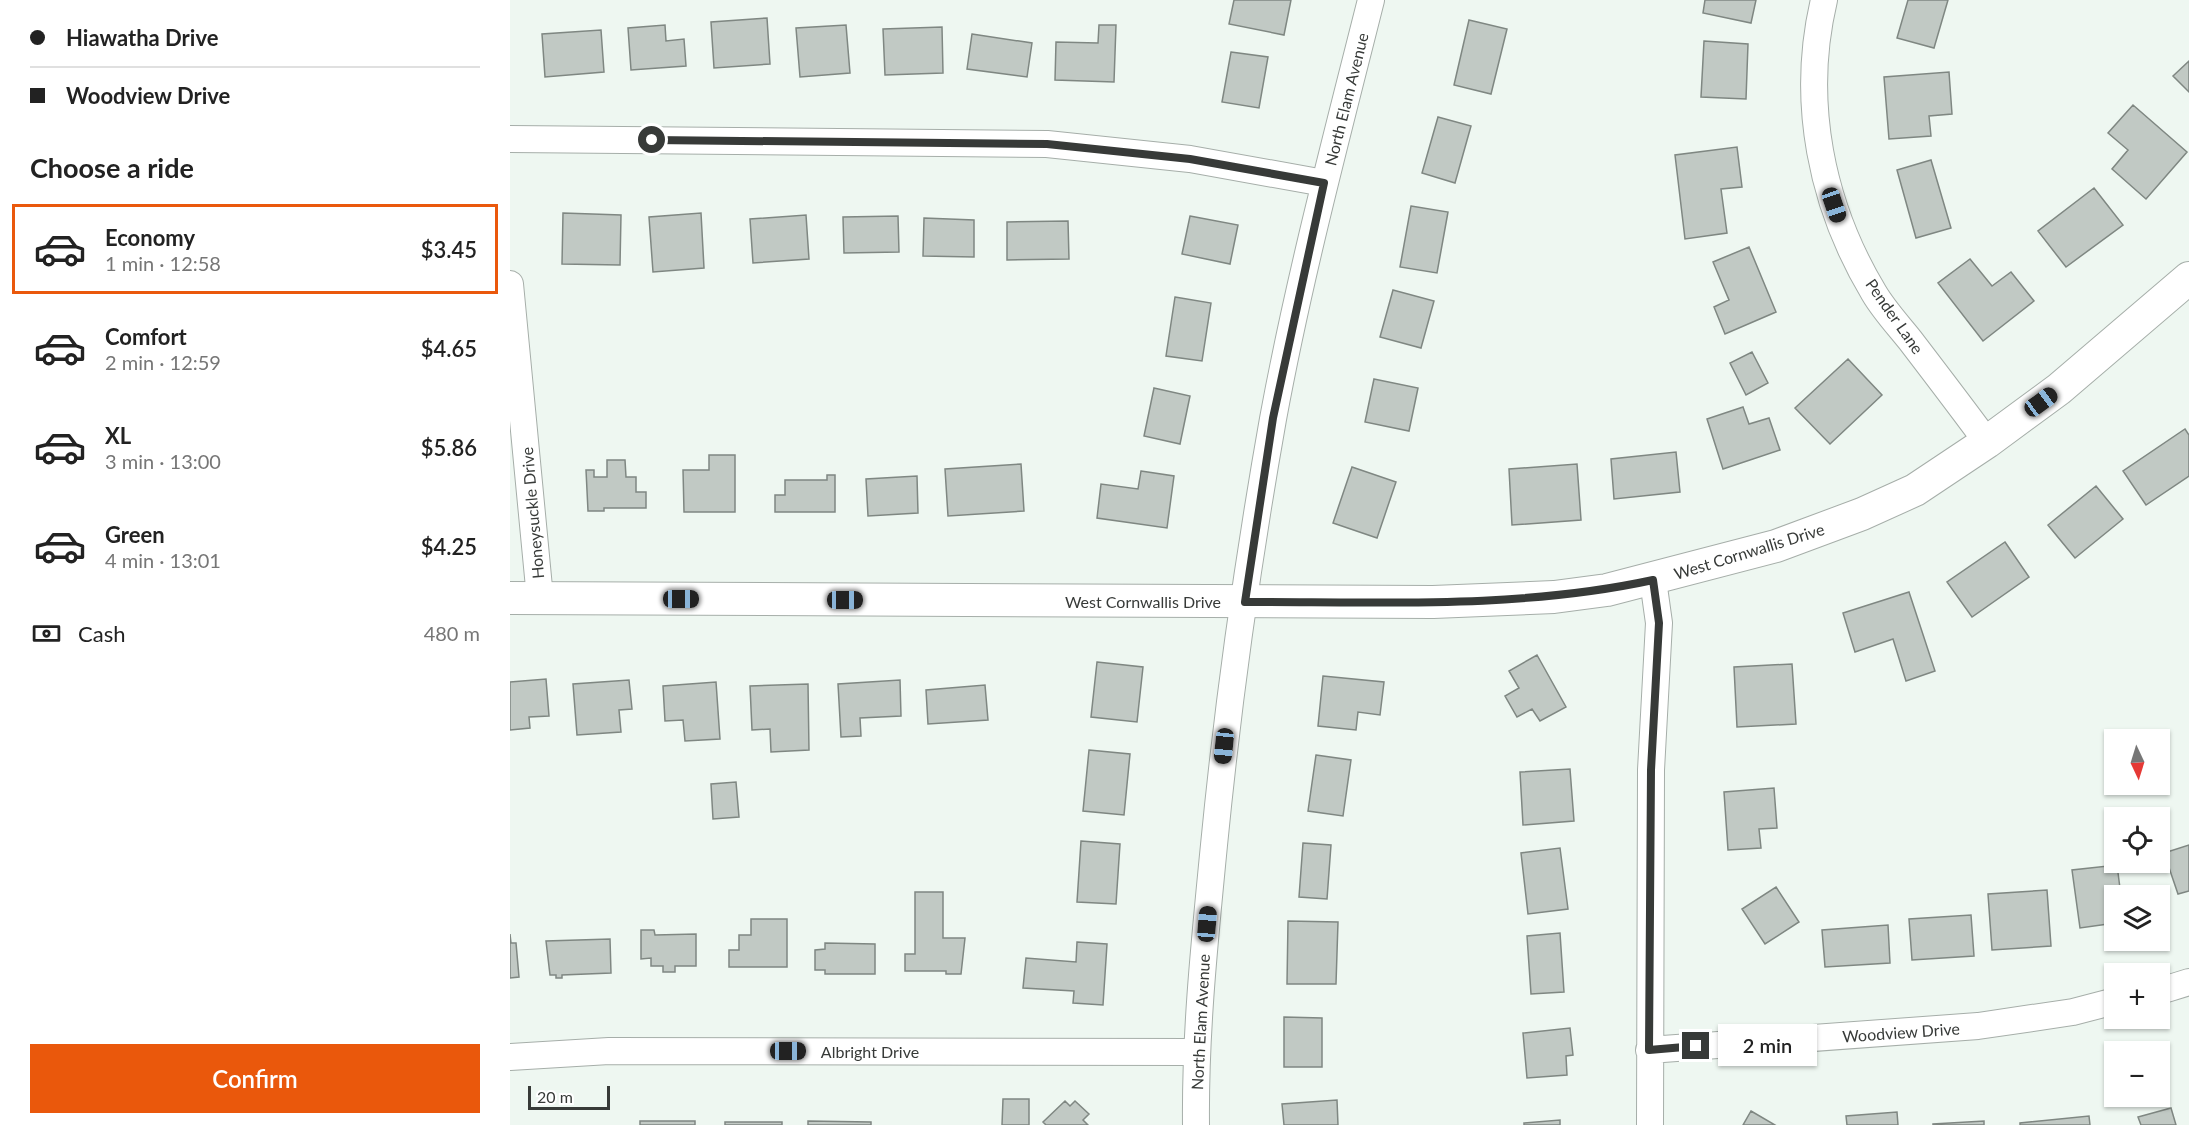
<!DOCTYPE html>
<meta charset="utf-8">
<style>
body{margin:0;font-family:Lato,sans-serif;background:#f6f6f6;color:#222;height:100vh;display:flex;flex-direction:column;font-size:22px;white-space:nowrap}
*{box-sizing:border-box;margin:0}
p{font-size:20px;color:#767676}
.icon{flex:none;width:33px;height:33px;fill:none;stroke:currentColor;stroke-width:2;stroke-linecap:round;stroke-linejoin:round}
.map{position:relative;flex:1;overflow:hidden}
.sheet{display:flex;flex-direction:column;background:#fff;width:510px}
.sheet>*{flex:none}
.hud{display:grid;align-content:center;height:132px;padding:0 30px;background:#fff}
.needle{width:39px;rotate:176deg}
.fabs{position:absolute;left:1594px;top:729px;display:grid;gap:12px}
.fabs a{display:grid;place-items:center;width:66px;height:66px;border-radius:0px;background:#fff;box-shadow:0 2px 4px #0004;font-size:30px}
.scale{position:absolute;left:18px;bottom:15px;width:82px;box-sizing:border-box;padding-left:6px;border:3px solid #373a38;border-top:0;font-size:16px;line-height:21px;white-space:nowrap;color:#373a38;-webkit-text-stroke:4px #fff;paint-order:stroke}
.end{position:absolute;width:27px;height:27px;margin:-14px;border:8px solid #373a38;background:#fff;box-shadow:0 0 0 3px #fff}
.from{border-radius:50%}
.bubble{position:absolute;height:42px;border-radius:0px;background:#fff;box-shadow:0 2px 4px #0004;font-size:20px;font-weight:600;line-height:42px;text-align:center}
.car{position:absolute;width:18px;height:36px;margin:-18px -9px;border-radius:8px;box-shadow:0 0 4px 2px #0007;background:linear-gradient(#222 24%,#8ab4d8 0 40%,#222 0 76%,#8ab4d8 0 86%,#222 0)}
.hud b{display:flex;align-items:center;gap:21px;height:57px;font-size:22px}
.hud b+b{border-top:2px solid #e0e0e0}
.hud i{width:15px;height:15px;background:#222}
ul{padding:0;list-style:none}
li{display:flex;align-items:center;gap:18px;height:90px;margin:0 12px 9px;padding:0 18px;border:3px solid transparent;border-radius:0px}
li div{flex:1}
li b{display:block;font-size:22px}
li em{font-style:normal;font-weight:600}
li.current{border-color:#ea580c}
li>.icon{width:54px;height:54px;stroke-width:1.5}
h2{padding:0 30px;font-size:27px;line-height:72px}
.pay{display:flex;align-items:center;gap:15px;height:66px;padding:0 30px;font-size:22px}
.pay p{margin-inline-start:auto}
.primary-button{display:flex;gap:12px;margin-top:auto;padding:12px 30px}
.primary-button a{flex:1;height:69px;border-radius:0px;background:#ea580c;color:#fff;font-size:24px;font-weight:600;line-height:69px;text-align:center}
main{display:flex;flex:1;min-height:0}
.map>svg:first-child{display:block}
</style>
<main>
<section class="sheet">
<div class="hud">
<b><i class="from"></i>Hiawatha Drive</b>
<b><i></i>Woodview Drive</b>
</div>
<h2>Choose a ride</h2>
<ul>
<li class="current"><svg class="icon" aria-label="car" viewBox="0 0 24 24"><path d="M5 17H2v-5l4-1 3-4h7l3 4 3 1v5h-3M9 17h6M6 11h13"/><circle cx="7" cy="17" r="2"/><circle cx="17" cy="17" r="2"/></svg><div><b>Economy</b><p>1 min · 12:58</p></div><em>$3.45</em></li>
<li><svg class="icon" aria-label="car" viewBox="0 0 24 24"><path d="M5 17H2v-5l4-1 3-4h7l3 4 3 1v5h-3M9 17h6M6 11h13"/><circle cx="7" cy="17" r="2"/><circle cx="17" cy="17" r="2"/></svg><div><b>Comfort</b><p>2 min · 12:59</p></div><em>$4.65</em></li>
<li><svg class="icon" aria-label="car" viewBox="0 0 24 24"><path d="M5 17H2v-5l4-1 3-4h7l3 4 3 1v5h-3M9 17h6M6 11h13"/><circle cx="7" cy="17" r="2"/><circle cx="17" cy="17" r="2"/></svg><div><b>XL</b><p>3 min · 13:00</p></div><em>$5.86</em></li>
<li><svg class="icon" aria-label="car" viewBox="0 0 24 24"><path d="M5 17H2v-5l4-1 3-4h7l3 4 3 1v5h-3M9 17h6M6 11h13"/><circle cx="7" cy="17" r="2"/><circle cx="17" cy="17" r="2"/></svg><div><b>Green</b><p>4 min · 13:01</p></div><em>$4.25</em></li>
</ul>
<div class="pay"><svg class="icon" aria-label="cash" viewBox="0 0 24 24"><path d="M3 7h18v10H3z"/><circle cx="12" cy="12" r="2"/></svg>Cash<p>480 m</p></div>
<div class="primary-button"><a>Confirm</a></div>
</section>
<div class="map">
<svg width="1679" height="1125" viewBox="0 0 1679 1125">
<rect width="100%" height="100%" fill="#eef7f1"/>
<path fill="#c1c9c4" stroke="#7f8782" stroke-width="1.5" d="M724,0H781L774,35L719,24Z
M1195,0H1246L1241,23L1193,13Z
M1398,0H1438L1424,48L1387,38Z
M257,18L260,64L204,68L201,22Z
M959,20L997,29L981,94L944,85Z
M155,25L156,41L174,39L176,66L121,70L118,28Z
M336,25L340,73L290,77L286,28Z
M589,25H606L604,82L545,80L546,42L588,43Z
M432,27L433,73L375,75L373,29Z
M91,30L94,72L35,77L32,34Z
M462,34L522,43L517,77L457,69Z
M1194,41L1238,44L1236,99L1191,97Z
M721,52L758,57L749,108L712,102Z
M1679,61V92L1663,76Z
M1439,72L1442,114L1419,116L1421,136L1379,139L1374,77Z
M1623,105L1677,152L1636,199L1602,169L1618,150L1598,133Z
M928,117L961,126L945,183L912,173Z
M1227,147L1232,187L1211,189L1217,233L1175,239L1165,155Z
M1421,160L1441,228L1406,238L1387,170Z
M1584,188L1613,225L1556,267L1528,231Z
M901,206L938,212L927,273L890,267Z
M53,213L111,215L110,265L52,264Z
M191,213L194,268L143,272L139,217Z
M296,215L299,259L243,263L240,219Z
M388,216L389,252L334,253L333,217Z
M680,216L728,225L720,264L672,254Z
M414,218L464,220V257L413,256Z
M558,221L559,259L497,260V222Z
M1239,247L1266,312L1215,334L1204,307L1219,300L1203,262Z
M1460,259L1482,286L1501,272L1524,301L1473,341L1428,283Z
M883,290L924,301L911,348L870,337Z
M665,297L701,303L692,361L656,356Z
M1242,352L1258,383L1236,395L1220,363Z
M1338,359L1372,395L1320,444L1285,408Z
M864,379L908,388L899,431L855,422Z
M644,388L680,396L670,444L634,436Z
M1233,407L1239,424L1259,418L1270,450L1213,469L1197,419Z
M1675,429L1679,435V476L1636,505L1613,471Z
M1166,452L1170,492L1104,499L1101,459Z
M199,455H225V512H174L173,470H199Z
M97,460H115L116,477H126V492H136V508H94V511H78L76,470H84V477H97Z
M511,464L514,511L438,516L435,469Z
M1067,464L1071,520L1002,525L999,469Z
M842,467L886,482L867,538L823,523Z
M631,471L664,476L657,528L587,518L591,484L628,489Z
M317,475H325V512H265V495H275V480H317Z
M407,476L408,513L358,516L356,479Z
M1586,486L1613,519L1565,558L1538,525Z
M1495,542L1519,577L1462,617L1437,582Z
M1399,592L1425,671L1396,681L1383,639L1345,652L1333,613Z
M1027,655L1056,707L1030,721L1022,709L1007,717L995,696L1009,688L999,671Z
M587,662L633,667L627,722L581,717Z
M1282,664L1286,724L1227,727L1224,667Z
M813,676L874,682L870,715L848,712L846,730L808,726Z
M36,679L39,716L19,717L20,728L0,730V682Z
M119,680L122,709L109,710L111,732L67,735L63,684Z
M390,680L391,716L350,718L351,736L331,737L328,684Z
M206,682L210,739L175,741L173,720L155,721L153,686Z
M298,684L299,750L261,752L260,729L242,730L240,686Z
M475,685L478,720L418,724L416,690Z
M579,750L620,754L614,815L573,811Z
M806,755L841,760L833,816L798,811Z
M1060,769L1064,821L1013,825L1010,772Z
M226,782L229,817L203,819L201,784Z
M1264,788L1267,828L1249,829L1251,848L1218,850L1214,792Z
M571,841L610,844L606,904L567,902Z
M793,843L821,845L817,899L789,897Z
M1679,845V891L1668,894L1654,853Z
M1050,848L1058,909L1018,914L1011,853Z
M1607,865L1611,896H1605V923L1570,928L1562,870Z
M1266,887L1289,922L1255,944L1232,909Z
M1537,890L1541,946L1482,950L1478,894Z
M405,892H433V938H455L451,974H436V971H395V954H405Z
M1461,915L1464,956L1402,960L1399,919Z
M241,919H277V967H219V950H229V935H241Z
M778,921L828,922L826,984H777Z
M1378,925L1380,963L1315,967L1312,930Z
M131,930H144L145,935L186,934V966H165V972H153V966H141V958L131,959Z
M1050,933L1054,992L1021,994L1017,936Z
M0,934L1,943H6L9,977L0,978Z
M100,939L101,973L52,975V978H46V975H40L36,941Z
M567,942L597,944L593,1005L563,1003L564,991L513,988L516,958L566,962Z
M315,943L365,944V974H315V970H305V950L315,949Z
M774,1017L812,1018V1067H774Z
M1060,1028L1063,1055L1056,1056L1057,1075L1017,1078L1013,1033Z
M493,1099H519V1125H492Z
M827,1100L828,1125H774L772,1104Z
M555,1101L560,1106L565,1101L579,1114L573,1120L578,1125H536L533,1122Z
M1661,1108L1666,1125H1631L1628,1117Z
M1241,1111L1265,1125H1233Z
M1387,1112L1388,1125H1337L1336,1116Z
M1579,1116L1580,1125H1510V1123Z
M1050,1120V1125H1014V1123Z
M130,1121H185V1125H130Z
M298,1121L361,1122V1125H298Z
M1474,1121V1125H1423V1124Z
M215,1122H272V1125H215Z"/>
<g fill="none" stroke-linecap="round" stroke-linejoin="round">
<g stroke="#a6aea9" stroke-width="28">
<path id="minor" d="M1314,0C1290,101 1311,205 1364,293C1374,310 1388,325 1400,340C1426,374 1452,408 1477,442
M0,139L537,144L680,159L814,183
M0,284L30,598
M1650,991L1679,982
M1139,1050L1468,1026L1563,1012L1605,1001
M0,1057L99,1051L685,1052
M686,1125C685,1031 695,938 704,845C718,702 738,560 763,419C789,278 826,139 861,0
M1140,1125L1141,770L1149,623L1143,580"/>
</g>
<g stroke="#a6aea9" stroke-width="34">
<path id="tertiary" d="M0,598L923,602L1044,597L1097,590L1266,546L1352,514L1405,490L1477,442L1549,389L1679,278"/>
</g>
<use href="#minor" stroke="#fff" stroke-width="26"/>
<use href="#tertiary" stroke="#fff" stroke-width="32"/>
</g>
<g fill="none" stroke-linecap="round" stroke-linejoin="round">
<path stroke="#373a38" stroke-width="8" d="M142,140L537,144L680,159L814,183L763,418L735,602C871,602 1009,609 1143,580L1149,623L1141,770L1139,1050L1186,1046"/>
</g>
<g text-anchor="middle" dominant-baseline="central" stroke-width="5" stroke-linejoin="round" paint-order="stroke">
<g font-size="16" fill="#373a38" stroke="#fff">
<text transform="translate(836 99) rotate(-76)">North Elam Avenue</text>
<text transform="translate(1385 316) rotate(55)">Pender Lane</text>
<text transform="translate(22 513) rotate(-95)">Honeysuckle Drive</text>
<text transform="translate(1239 551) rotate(-17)">West Cornwallis Drive</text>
<text x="633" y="601">West Cornwallis Drive</text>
<text transform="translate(690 1022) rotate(-87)">North Elam Avenue</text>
<text transform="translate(1391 1032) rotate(-4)">Woodview Drive</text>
<text x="360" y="1051">Albright Drive</text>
</g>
</g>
</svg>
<div class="fabs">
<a><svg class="needle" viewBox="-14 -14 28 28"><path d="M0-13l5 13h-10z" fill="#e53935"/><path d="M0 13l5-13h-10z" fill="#767676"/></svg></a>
<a><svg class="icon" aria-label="locate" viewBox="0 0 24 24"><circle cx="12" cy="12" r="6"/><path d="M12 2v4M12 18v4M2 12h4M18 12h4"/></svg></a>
<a><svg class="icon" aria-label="layers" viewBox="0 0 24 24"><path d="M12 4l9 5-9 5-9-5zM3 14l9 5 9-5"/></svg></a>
<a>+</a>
<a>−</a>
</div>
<div class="scale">20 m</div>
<i class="end from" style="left:142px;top:140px"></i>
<i class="end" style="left:1186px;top:1046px"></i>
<div class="bubble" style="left:1208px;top:1024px;width:99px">2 min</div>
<i class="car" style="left:1324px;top:205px;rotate:161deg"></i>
<i class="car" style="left:1531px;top:402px;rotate:54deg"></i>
<i class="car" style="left:171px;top:599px;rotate:90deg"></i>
<i class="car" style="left:335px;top:600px;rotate:90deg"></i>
<i class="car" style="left:714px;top:746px;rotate:186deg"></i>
<i class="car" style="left:697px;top:924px;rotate:5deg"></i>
<i class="car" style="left:278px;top:1051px;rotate:90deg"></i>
</div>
</main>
